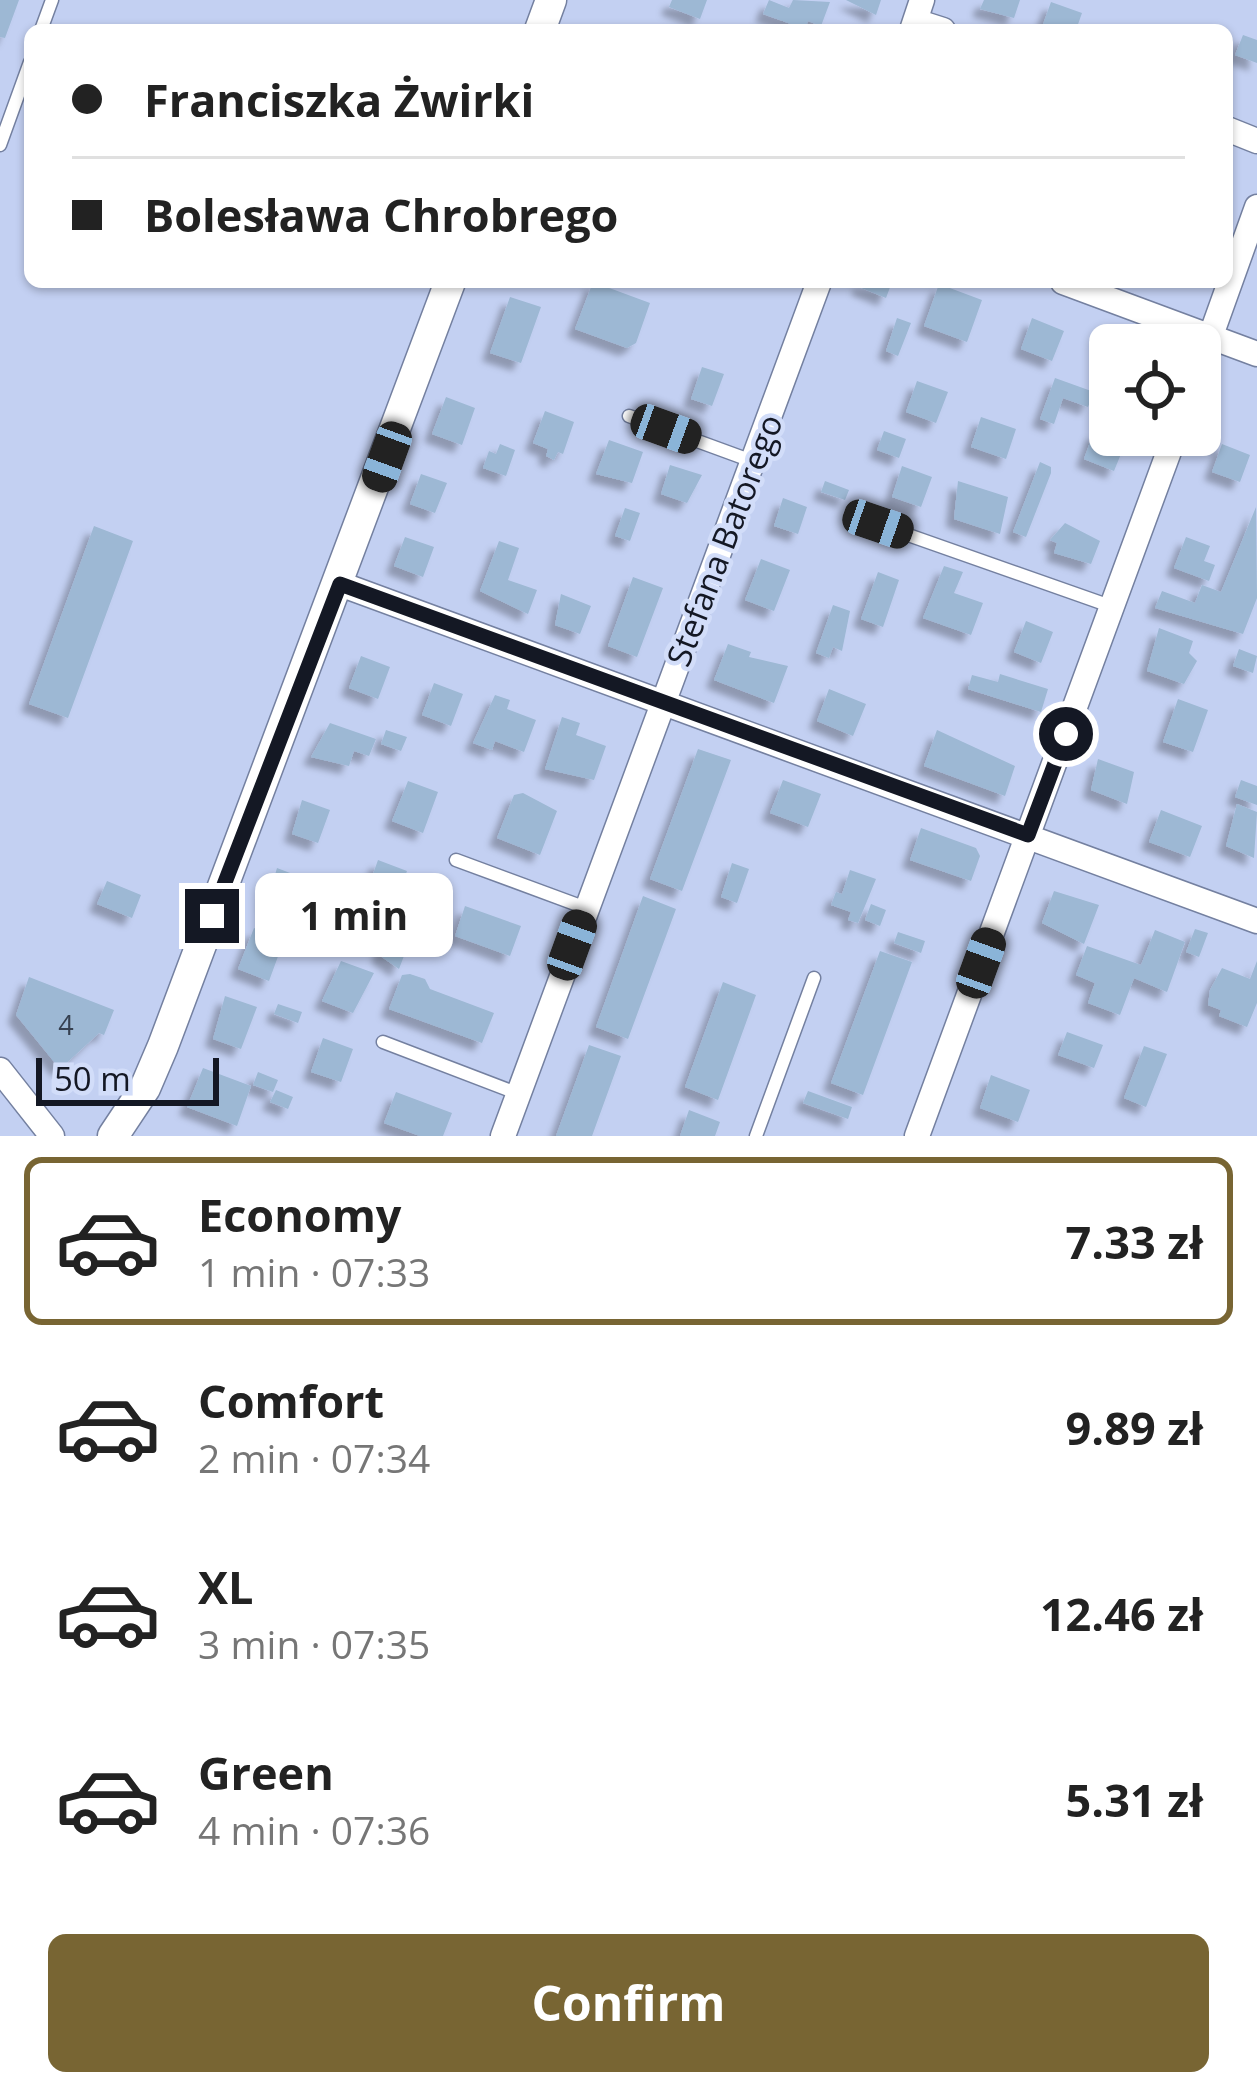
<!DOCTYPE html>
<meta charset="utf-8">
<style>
body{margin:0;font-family:"Open Sans",sans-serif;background:#f6f6f6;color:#222;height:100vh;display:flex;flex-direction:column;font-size:45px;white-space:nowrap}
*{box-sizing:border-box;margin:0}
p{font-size:39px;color:#767676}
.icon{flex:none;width:66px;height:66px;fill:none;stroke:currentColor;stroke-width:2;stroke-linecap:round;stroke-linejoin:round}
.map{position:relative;height:1136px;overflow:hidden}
.details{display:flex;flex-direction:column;background:#fff;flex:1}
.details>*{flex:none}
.hud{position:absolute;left:24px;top:24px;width:1209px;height:264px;border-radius:18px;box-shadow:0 3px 9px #0004;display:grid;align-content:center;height:264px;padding:0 48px;background:#fff}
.fabs{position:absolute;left:1089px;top:324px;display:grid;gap:24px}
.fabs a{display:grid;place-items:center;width:132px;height:132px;border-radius:18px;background:#fff;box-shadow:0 3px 9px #0004;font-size:60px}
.scale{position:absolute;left:36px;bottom:30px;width:183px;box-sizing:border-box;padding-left:12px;border:6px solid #141824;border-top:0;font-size:33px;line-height:42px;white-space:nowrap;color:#141824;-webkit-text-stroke:9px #d2ddf9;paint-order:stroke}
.end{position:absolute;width:54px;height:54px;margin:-27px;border:15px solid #141824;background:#fff;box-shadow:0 0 0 6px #fff}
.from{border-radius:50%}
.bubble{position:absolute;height:84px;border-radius:18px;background:#fff;box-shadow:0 3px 9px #0004;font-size:39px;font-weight:700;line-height:84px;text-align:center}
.car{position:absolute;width:36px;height:72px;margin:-36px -18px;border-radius:15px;box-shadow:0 0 9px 3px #0007;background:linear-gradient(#222 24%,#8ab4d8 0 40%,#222 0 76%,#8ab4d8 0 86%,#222 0)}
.hud b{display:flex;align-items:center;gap:42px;height:114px;font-size:45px}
.hud b+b{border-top:3px solid #e0e0e0}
.hud i{width:30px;height:30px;background:#222}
ul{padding:21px 0 0;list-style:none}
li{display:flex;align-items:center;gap:36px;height:168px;margin:0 24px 18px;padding:0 24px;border:6px solid transparent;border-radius:18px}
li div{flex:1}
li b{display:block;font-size:45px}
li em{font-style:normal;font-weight:700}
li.active{border-color:#786533}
li>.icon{width:108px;height:108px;stroke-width:1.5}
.primary-button{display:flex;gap:24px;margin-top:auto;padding:24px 48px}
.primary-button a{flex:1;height:138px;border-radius:18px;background:#786533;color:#fff;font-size:48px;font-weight:700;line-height:138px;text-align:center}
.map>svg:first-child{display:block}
</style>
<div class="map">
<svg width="1257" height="1136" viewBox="0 0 1257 1136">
<defs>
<filter id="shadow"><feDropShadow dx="-8" dy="8" stdDeviation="3" flood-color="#0004"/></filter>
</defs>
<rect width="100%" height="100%" fill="#c3d0f2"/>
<path fill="#9db8d4" filter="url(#shadow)" d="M0,0H19L5,38L0,37Z
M672,0H707L700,19L669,7Z
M769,0L789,8L793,0L830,2L821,26L808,21L805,29L763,14Z
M846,0H881L876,15Z
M984,0H1020L1014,18L980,9Z
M1051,2L1082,13L1076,30H1041Z
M1243,35L1257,40V63L1235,55Z
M593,282L650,303L636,343L627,348L575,329Z
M861,282H892L886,298L859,287Z
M939,284L982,300L967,342L924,326Z
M510,297L541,307L521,363L490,353Z
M897,318L911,323L898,356L886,351Z
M1032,318L1064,331L1052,361L1021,349Z
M702,367L724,374L712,406L691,399Z
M1055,378L1094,392L1088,407L1063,398L1054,424L1040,419Z
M917,381L948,392L936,423L906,412Z
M446,397L475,408L462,445L432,434Z
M545,411L574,422L563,454L558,452L554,460L546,456L548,449L533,443Z
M981,417L1016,429L1006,459L971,447Z
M884,431L906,439L899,458L877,450Z
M1094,431L1125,444L1114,471L1084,459Z
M609,440L643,452L632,483L596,474Z
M500,444L515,450L506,476L483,468L489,451L496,454Z
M1222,444L1250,455L1240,482L1212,472Z
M1040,462L1051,467V473L1026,537L1013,532Z
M670,465L702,475L687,503L661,494Z
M902,466L932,477L921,507L892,497Z
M421,474L447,483L435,513L410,504Z
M825,481L849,490L845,500L821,492Z
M958,481L1008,497L1000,534L954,519Z
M783,498L807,507L798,534L774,526Z
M1256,507L1257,598L1243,634L1155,608L1162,591L1195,603L1202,585L1221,592Z
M625,508L640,513L630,541L615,536Z
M1065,523L1100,541L1091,564L1054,553L1057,543L1050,540Z
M94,526L133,541L68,718L29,704Z
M405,537L434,547L423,577L394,566Z
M1186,537L1210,546L1204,561L1215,565L1209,581L1174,568Z
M499,541L519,548L508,580L537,590L528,614L480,591Z
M761,559L790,570L774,611L745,600Z
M944,566L963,572L954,593L983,603L971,635L923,618Z
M878,572L899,580L883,627L861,619Z
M633,577L663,588L637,657L608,646Z
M561,594L591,606L580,634L555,625Z
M833,605L850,611L842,651L833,647L829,658L816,653Z
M1026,621L1053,632L1041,663L1014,652Z
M1159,628L1193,641L1189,653L1197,661L1184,684L1147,671Z
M728,644L751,652L749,657L788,666L774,703L714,680Z
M1239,649L1257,656L1253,673L1233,666Z
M361,656L390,667L378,699L349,688Z
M1000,674L1048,689L1041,712L968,689L972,675L998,682Z
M434,683L463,694L451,726L422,715Z
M829,689L866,704L853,736L817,721Z
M495,695L510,700L507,709L536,720L524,752L495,741L492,750L473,743Z
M1178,699L1208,710L1193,752L1163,742Z
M562,717L580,723L576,735L606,746L594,780L545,769Z
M330,723L376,739L369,756L354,751L349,766L311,757Z
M386,730L407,737L401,751L381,744Z
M937,730L1015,766L1005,796L924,766Z
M698,749L731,760L682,891L650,879Z
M1098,759L1134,772L1127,804L1091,790Z
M783,780L821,794L808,827L770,813Z
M1241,780L1257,786V805L1235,797Z
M408,781L438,792L423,833L392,821Z
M523,793L557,811L540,855L497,838L514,795Z
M302,800L330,810L318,843L292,834Z
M1237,804L1257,812L1254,858L1226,846Z
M1161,810L1202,826L1190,857L1149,842Z
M921,828L976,848L980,856L971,881L910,860Z
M378,860L407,871L396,902L367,891Z
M732,863L749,869L737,903L721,897Z
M277,868L332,889L320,921L267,902Z
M850,870L876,879L858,923L848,920L851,912L831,905L836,892L842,894Z
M107,881L141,895L132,918L97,904Z
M1054,891L1099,905L1084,944L1042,923Z
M643,896L676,909L628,1039L596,1027Z
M871,904L886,910L880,926L865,920Z
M465,906L521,926L510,956L455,936Z
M395,911L418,919L399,969L379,955Z
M254,928L284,940L269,981L238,969Z
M1195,929L1208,933L1199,957L1186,952Z
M1155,930L1185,942L1167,992L1134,978L1120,1015L1088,1003L1095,983L1076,975L1087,946L1141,965Z
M898,932L925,941L921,953L894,943Z
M880,951L912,962L863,1095L831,1083Z
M341,961L374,973L353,1013L322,1001Z
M1257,961V1003L1247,1027L1219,1016L1221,1010L1208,1005L1210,990L1222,968L1250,979Z
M410,974L425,979L430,989L494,1013L482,1043L389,1009L402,975Z
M29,977L114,1010L104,1035L99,1033L60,1069L16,1015Z
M723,982L756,995L718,1100L685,1087Z
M225,996L257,1007L241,1049L213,1039Z
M278,1004L302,1012L298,1023L274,1014Z
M1067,1032L1103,1045L1094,1068L1058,1055Z
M323,1038L353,1049L341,1082L311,1072Z
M589,1045L621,1056L592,1136H556Z
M1144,1046L1167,1054L1146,1107L1124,1098Z
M203,1068L251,1086L237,1126L187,1107Z
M258,1072L278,1080L273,1092L253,1085Z
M991,1075L1030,1090L1018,1122L980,1108Z
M276,1090L293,1097L288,1109L270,1102Z
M808,1091L852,1107L848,1119L803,1103Z
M396,1092L452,1113L443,1136H420L384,1123Z
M689,1110L720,1122L715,1136H680Z"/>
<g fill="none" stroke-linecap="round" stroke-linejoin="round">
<g stroke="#7480a0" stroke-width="15">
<path id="service" d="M41,30L52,0
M0,145L30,62
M629,416L752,461
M877,524L1113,607
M456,860L586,908
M383,1042L519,1094
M756,1136L814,978"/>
</g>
<g stroke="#7480a0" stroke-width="27">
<path id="minor" d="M915,21L943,30
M912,30L922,0
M1227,129L1257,141
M1063,282L1257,354
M1200,366L1257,207
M340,584L1257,921
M0,1070L52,1136
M503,1136L819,282
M917,1136L1175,435"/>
</g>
<g stroke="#7480a0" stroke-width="33">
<path id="tertiary" d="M540,30L551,0
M113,1136L145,1088L163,1046L450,282"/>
</g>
<use href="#service" stroke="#fff" stroke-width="12"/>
<use href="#minor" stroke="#fff" stroke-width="24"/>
<use href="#tertiary" stroke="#fff" stroke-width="30"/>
</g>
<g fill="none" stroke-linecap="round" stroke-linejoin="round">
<path stroke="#141824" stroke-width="15" d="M212,916L340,584L1028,835L1066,734"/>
</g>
<g text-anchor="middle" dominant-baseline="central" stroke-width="9" stroke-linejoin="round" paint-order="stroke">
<g font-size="27" fill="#364050">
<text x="66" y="1024">4</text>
</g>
<g font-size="33" fill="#141824" stroke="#d2ddf9">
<text transform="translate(724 540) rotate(-69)">Stefana Batorego</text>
</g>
</g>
</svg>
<div class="fabs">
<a><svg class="icon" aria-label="locate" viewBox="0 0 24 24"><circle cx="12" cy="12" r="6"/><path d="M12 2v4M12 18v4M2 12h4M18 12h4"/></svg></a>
</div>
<div class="scale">50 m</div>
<i class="end from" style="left:1066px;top:734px"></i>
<i class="end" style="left:212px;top:916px"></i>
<div class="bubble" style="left:255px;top:873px;width:198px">1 min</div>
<i class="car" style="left:666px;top:429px;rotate:110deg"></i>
<i class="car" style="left:387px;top:457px;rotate:200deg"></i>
<i class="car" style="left:878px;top:524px;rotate:109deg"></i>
<i class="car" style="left:572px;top:945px;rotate:20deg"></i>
<i class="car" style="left:981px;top:963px;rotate:20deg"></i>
<div class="hud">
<b><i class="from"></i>Franciszka Żwirki</b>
<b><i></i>Bolesława Chrobrego</b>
</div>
</div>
<section class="details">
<ul>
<li class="active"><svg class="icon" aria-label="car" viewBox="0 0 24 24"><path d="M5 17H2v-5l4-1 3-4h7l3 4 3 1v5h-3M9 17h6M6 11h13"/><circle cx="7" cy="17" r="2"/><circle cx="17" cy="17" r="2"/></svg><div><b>Economy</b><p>1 min · 07:33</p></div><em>7.33 zł</em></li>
<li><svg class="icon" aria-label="car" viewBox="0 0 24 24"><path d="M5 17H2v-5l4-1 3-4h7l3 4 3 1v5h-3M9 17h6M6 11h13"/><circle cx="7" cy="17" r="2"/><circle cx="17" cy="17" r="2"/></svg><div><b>Comfort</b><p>2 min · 07:34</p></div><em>9.89 zł</em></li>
<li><svg class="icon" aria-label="car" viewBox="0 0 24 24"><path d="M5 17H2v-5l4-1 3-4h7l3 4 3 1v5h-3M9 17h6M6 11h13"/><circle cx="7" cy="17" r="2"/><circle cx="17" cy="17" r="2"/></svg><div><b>XL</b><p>3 min · 07:35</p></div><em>12.46 zł</em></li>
<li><svg class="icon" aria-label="car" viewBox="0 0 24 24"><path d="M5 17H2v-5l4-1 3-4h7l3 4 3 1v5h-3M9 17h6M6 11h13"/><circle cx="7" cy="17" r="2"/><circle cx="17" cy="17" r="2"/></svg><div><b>Green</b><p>4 min · 07:36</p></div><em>5.31 zł</em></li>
</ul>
<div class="primary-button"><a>Confirm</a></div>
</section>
